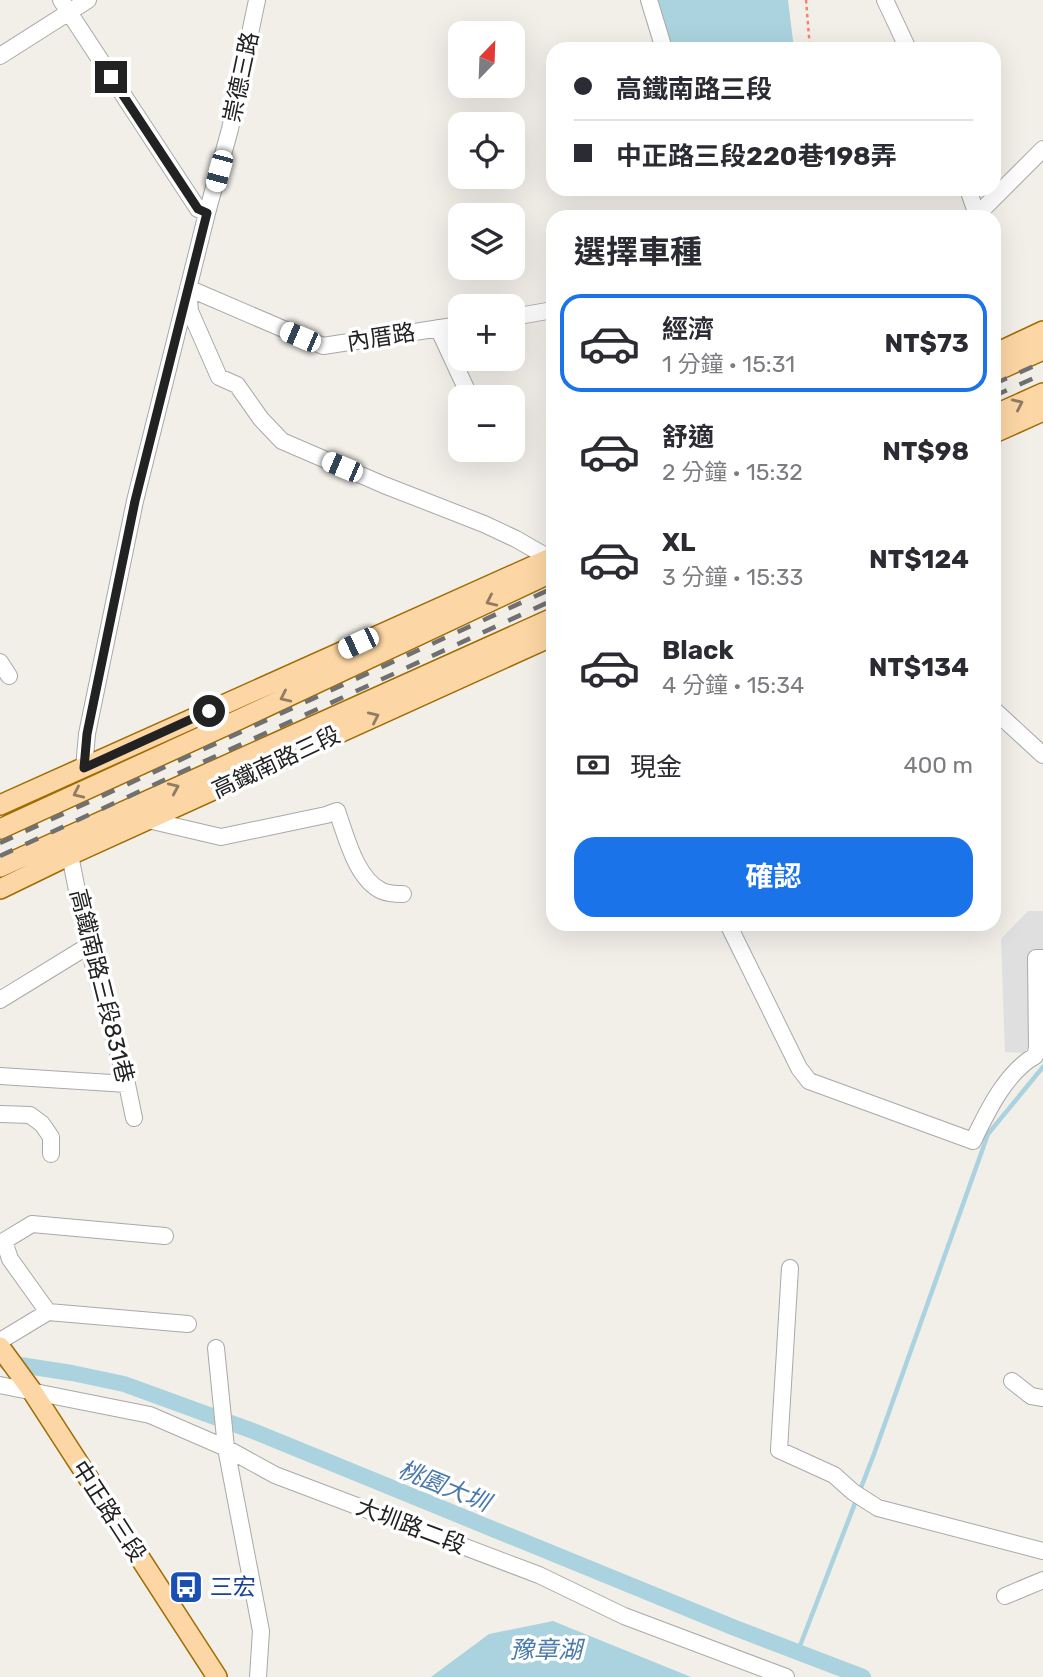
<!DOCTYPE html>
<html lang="zh-TW">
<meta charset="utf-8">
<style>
body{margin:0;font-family:Rubik,"Noto Sans TC",sans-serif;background:#f7f7f7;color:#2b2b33;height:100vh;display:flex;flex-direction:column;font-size:26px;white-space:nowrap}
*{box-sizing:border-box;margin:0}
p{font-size:23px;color:#7c7c81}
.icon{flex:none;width:38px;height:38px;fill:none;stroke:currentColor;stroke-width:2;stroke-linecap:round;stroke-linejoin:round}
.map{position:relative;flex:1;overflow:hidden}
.drawer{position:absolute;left:546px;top:210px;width:455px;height:721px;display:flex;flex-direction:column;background:#fff;border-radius:21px;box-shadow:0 7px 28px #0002}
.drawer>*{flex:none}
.guide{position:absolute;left:546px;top:42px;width:455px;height:154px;border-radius:21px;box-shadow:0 7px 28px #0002;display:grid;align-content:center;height:154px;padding:0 28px;background:#fff}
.needle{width:46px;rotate:23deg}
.buttons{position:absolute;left:448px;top:21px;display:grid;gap:14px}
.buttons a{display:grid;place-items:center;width:77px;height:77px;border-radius:14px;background:#fff;box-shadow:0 7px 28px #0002;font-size:35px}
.end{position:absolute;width:32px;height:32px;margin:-16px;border:9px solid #222;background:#fff;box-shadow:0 0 0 4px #fff}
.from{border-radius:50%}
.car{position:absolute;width:21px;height:42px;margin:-21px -10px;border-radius:9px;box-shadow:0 0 5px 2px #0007;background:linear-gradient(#fff 24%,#345 0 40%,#fff 0 76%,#345 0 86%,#fff 0)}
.guide b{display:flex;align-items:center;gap:24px;height:66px;font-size:26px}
.guide b+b{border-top:2px solid #e1e1e2}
.guide i{width:18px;height:18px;background:#2b2b33}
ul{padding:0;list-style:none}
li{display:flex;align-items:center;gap:21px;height:98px;margin:0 14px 10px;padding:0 14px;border:4px solid transparent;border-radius:21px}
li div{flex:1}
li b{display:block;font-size:26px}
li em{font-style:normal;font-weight:700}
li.on{border-color:#1a73e8}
li>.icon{width:63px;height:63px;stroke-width:1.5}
h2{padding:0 28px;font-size:32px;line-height:84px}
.pay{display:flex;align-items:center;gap:18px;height:77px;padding:0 28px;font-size:26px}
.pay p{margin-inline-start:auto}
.cta{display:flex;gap:14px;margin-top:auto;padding:14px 28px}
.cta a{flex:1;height:80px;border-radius:21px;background:#1a73e8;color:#fff;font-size:28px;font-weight:700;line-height:80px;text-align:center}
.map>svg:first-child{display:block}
</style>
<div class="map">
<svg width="1043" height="1677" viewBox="0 0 1043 1677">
<rect width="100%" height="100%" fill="#f2efe9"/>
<path fill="#e0dfdf" d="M1028,911H1043V1039H1035L1024,1053L1005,1052L1001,939Z"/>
<path fill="#aad3df" d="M658,0H788L794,49H672Z
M553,1621L691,1677H431L489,1634Z"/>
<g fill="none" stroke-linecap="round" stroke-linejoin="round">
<path stroke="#aad3df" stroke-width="4.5" d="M798,1651L874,1454L988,1134L1043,1067"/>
<path stroke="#aad3df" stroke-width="16" d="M7,1363L72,1373L124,1384L253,1431L735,1628L863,1677"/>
<g stroke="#a9a9a9" stroke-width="18">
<path id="minor" d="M61,0L198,209L207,213
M649,0L664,49
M885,0L908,49
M0,56L88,0
M968,189L977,215
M975,217L1043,149
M513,317L553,310
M460,325L323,346L188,288L190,311L219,377L237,385L261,419L282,441L384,485L484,524L516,539L549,558
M438,328L470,397
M0,662L9,676
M994,710L1043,755
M84,768L87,734L135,501L207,213L230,129L257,0
M148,820L221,837L326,815L337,811C346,836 356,879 382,891C389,894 396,894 403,894
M70,855L88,946L127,1084L134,1118
M728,924L799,1068L809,1081L973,1141C987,1112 1006,1072 1035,1056
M0,1000L88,946
M1035,1056L1037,1048L1036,958H1043
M0,1076L127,1084
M0,1114L30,1115L42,1124L51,1137V1154
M790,1268L779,1450L834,1475L853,1492L878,1508L1043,1551
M48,1312L10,1259L4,1241L32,1224L165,1236
M0,1341L48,1312L188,1324
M216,1348L226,1448L261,1631L258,1677
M1012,1381L1031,1396L1043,1398
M0,1385L150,1415L226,1448L275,1475L539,1575L624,1616L786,1677
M1005,1596L1043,1580"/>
</g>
<g stroke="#a06b00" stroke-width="22">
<path id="major" d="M994,354L1043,331
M994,372L1043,350
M994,415L1043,393
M994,433L1043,411
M0,805L553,557
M0,829L238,720L553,572
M0,867L553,618
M0,889L70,855L553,636
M0,1347L32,1391L217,1677"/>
</g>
<path stroke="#fa8072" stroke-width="2.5" stroke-dasharray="3.5 3.5" stroke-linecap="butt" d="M806,0L810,49"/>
<use href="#minor" stroke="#fff" stroke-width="16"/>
<use href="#major" stroke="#fcd6a4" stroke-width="19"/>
<path stroke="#707070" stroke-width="4.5" stroke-dasharray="14 14" stroke-linecap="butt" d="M994,384L1043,362
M994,396L1043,374
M0,843L553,588
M0,856L553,600"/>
</g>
<defs><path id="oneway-chevron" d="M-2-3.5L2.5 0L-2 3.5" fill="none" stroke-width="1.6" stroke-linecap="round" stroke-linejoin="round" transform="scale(1.75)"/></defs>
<g stroke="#8f7c63">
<use href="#oneway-chevron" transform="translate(1018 404) rotate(-25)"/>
<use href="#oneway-chevron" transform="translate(491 601) rotate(155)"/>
<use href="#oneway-chevron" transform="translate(285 697) rotate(155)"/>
<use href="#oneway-chevron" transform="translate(374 717) rotate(-25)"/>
<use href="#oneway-chevron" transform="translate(174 788) rotate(-24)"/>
<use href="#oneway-chevron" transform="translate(78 793) rotate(155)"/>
</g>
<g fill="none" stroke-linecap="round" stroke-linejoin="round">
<path stroke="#222" stroke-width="9" d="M111,77L198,209L207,213L135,501L87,734L84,768L209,711"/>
</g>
<defs>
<g id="bus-square" transform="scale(1.75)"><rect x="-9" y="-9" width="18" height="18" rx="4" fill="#1a4fb4" stroke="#fff"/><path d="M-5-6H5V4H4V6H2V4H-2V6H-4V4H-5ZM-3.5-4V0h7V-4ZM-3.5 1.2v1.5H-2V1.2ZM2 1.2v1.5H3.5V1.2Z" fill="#fff"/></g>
</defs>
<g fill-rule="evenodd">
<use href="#bus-square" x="186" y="1587"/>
</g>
<g text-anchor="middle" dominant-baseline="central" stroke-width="7" stroke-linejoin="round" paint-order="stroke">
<g font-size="23" fill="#222" stroke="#fff">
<text transform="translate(241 77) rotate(-78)">崇德三路</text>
<text transform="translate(381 337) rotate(-9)">內厝路</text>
<text transform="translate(276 762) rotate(-25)">高鐵南路三段</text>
<text transform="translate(102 986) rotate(76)">高鐵南路三段831巷</text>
<text transform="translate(109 1511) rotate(57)">中正路三段</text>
<text transform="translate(411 1526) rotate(21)">大圳路二段</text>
</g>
<g font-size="23" fill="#164399" stroke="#fff" text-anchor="start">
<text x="210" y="1587">三宏</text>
</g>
<g font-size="24" font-style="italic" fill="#4a7aab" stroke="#fff">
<text transform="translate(444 1486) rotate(22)">桃園大圳</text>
<text x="546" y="1650">豫章湖</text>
</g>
</g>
</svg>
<div class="buttons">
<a><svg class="needle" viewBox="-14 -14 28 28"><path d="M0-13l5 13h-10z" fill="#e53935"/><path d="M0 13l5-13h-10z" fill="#7c7c81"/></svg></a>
<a><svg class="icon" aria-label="locate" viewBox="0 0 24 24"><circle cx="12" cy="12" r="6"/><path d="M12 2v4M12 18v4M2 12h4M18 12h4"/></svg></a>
<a><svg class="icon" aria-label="layers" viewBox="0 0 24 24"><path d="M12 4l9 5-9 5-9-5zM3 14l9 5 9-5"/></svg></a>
<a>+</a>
<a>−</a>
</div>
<i class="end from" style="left:209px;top:711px"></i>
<i class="end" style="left:111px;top:77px"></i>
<i class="car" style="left:219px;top:171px;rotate:195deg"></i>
<i class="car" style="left:300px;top:337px;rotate:293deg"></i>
<i class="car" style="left:342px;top:467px;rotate:293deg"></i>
<i class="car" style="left:358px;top:643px;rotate:245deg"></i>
<div class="guide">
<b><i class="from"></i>高鐵南路三段</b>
<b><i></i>中正路三段220巷198弄</b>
</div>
<section class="drawer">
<h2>選擇車種</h2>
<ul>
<li class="on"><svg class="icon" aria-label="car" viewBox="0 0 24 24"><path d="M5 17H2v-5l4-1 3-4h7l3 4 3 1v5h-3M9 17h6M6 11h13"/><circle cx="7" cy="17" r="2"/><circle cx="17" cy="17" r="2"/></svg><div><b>經濟</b><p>1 分鐘 · 15:31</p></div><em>NT$73</em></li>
<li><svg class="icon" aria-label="car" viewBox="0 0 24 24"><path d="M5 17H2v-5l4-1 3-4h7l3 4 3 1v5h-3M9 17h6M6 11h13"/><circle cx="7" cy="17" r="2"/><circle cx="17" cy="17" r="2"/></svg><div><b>舒適</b><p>2 分鐘 · 15:32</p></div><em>NT$98</em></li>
<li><svg class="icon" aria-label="car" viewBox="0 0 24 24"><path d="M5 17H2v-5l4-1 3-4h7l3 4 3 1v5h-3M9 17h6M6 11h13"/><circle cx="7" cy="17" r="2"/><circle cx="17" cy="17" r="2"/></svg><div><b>XL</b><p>3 分鐘 · 15:33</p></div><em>NT$124</em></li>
<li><svg class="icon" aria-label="car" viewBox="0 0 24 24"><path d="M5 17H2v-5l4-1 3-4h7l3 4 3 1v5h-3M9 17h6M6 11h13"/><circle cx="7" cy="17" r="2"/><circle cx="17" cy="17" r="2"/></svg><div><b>Black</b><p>4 分鐘 · 15:34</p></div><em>NT$134</em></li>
</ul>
<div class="pay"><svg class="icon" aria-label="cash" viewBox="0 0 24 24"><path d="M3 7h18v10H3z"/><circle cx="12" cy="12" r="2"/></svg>現金<p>400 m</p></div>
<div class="cta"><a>確認</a></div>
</section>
</div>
